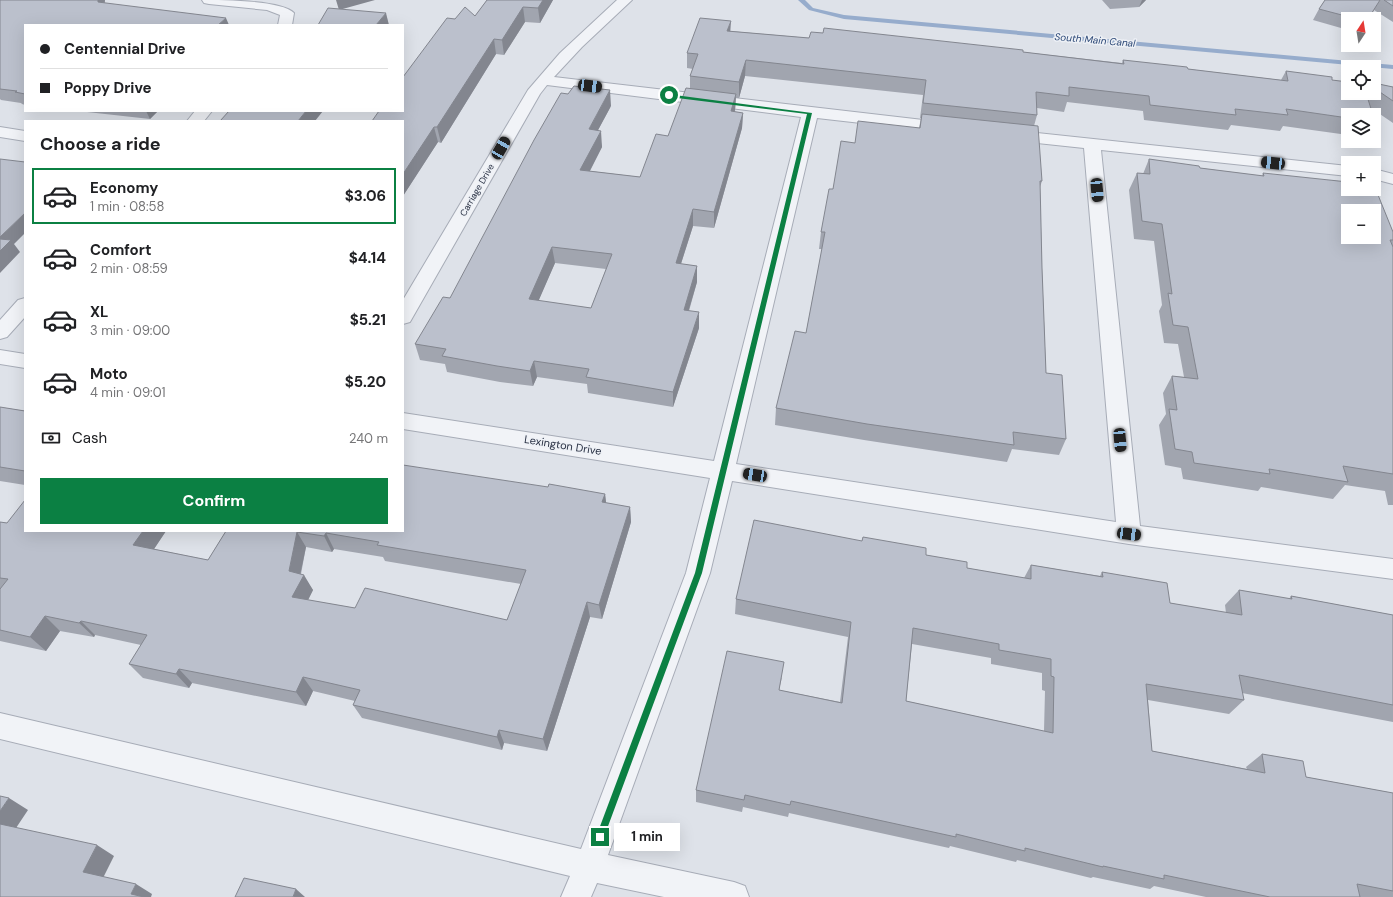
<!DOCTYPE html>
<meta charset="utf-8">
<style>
body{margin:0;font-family:"DM Sans",sans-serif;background:#f2f2f2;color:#202124;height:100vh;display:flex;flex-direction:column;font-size:15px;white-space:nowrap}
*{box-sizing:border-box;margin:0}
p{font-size:13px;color:#757577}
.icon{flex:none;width:22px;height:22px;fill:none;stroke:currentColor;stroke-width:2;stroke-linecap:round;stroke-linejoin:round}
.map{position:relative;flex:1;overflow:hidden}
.sheet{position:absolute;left:24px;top:120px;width:380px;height:412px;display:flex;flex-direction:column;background:#fff;border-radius:0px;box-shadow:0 4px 16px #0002}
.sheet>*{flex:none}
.hud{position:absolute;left:24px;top:24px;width:380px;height:88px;border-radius:0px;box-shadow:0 4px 16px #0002;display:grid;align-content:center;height:88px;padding:0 16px;background:#fff}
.needle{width:26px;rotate:12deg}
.controls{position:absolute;left:1341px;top:12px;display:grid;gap:8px}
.controls a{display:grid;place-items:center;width:40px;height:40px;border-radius:0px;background:#fff;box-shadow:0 4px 16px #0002;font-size:20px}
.end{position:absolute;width:18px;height:18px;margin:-9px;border:5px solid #0b8043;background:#fff;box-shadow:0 0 0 2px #fff}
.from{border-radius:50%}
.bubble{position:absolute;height:28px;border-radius:0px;background:#fff;box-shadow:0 4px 16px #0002;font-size:13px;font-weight:700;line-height:28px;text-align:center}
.car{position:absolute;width:12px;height:24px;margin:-12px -6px;border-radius:5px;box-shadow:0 0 3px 1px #0007;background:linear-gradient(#222 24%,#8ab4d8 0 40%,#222 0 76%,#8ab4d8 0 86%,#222 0)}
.hud b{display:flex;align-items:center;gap:14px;height:38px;font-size:15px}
.hud b+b{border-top:1px solid #e0e0e0}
.hud i{width:10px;height:10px;background:#202124}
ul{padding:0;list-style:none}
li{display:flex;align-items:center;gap:12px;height:56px;margin:0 8px 6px;padding:0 8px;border:2px solid transparent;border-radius:0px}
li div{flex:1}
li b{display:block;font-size:15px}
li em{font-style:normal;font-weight:700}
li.active{border-color:#0b8043}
li>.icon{width:36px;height:36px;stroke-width:1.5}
h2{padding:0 16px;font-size:18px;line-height:48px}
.pay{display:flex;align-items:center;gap:10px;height:44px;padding:0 16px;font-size:15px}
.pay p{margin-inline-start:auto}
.cta{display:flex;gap:8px;margin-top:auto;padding:8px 16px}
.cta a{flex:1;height:46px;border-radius:0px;background:#0b8043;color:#fff;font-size:16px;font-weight:700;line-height:46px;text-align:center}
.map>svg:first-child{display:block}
</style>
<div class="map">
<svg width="1393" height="897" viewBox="0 0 1393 897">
<rect width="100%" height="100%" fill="#dee2e9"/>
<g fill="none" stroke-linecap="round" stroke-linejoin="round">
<path fill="#96accc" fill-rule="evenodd" d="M798,0H805L813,8L844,15L1393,65V69L844,19L809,10Z"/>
<g stroke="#a7acb7" stroke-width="2">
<path id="minor" d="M202,0C222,0 282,0 294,13L292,25H278L280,15L267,10L209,4L204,3Z
M617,0H632L582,47L554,77L949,123L955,125L957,128L955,131L949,133L817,118L736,464L1116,522L1084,148L1009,140L1003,138L1001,135L1003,132L1009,130L1348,166V176L1101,150L1140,526L1393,559V579L1129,544L732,481L710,573L608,855L734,882L745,886L749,897H664L597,883L591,897H561L570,876L0,739V713L581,849L686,573L710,478L403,429V413L714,461L801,117L547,85L540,94L410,322L403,324V300L528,90L560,53Z
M195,111H212L204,121H187Z
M0,127L25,131V141L0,137Z
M1374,169L1393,174V184L1374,179Z
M25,298V317L7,337L0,339V320L18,300Z
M0,350L25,354V368L0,364Z"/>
</g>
<use href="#minor" fill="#f1f3f7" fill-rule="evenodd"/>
</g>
<path fill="#a1a5af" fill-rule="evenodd" d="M0,0L25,25V105L22,104L21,103L1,100L0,99Z
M487,0H553L540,23L525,22L504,55L496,54L441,143L438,142L403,196V121L455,19L475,16Z
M1102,0H1146L1139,7L1110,9Z
M1325,0H1393V22L1374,10L1369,19H1348V30L1313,20L1319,9Z
M730,31L809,38L1023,52L1122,63L1123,60L1188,69L1281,80L1286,71L1332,80L1348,93H1374V83L1393,87V123L1371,108L1348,115V135L1283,126L1280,131L1231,125L1228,130L1144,120L1143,111L1067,102L1064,112L1037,108V115L1034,126L1042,181L1040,187L1042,268L1046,373L1066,439L1059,455L1012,449L1007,462L864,440L775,425L776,408L806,333L822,249H819L821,232L833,189L855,143L919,128L921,118H920L923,95L745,76L739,98H736L735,112L743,113L742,128L714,228L693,226L681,264L697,266V282L689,311L699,328L673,407L588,393L587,384L537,377L533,386L500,382L447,372L445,364L420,360L415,344L450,298L611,106L598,130L602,147L590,171L640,177L668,136L690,89V76L693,69L687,68V53ZM555,263L606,269L591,308L538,301Z
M78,111H158L150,119Z
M1149,159L1200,168L1262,176L1263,173L1393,232V505H1388L1385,491L1345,485L1333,499L1261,487L1258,491L1183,479L1181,468L1165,465L1159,425L1166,414L1163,393L1172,376L1184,377L1178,344L1164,343L1159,311L1162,305L1154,241L1134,239L1129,190L1137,173L1143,174Z
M0,407L25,411V485L0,481Z
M548,487L605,494L606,503L630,507L631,522L602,619L590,617L547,751L504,743L502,750L362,718L353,705L355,701L313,691L306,706L192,683L189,688L143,678L129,664L141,645L95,635L94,637L60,631L46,651L0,641V522L7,523L25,531H166L154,549L208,560L226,531ZM306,547L332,552L334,549L383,557L385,561L521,584L507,620L355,608L308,600L313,590L301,574Z
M863,537L926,555L967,568L1024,578L1031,565L1100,576L1102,572L1170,603L1226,613L1225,605L1239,590L1289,599L1291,596L1393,615V722L1242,693L1244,700L1229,714L1148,700L1152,751L1247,769L1246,767L1262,754L1306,777L1393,793V897H1206L1154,886L1150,889L1093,877L1091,878L1017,860L1016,862L950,846L949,848L789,813L788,817L743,807L742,812L696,802V790L782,677L779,690L840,702L848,637L735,614L736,599L862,541ZM912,644L991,658V664L1042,673V690L1045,691L1044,731L906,701Z"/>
<path fill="#83868f" d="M98,0H105L104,14L98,2Z
M336,0H375L339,10Z
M543,0H553L540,23L538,8Z
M1142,0H1146L1139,7Z
M523,7L525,22L504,55L502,40Z
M386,13L389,25H376Z
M226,18L229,25H218Z
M731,21L730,36L727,31Z
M494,39L496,54L441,143L437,127Z
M746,60L745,76L739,98V82Z
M610,90L611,106L590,145L589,129Z
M736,94L735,110L730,127L731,111Z
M146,111H158L150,119Z
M306,111H323L315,121H298Z
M743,113L742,128L714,228V212Z
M434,127L438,142L403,196V174Z
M601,131L602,147L582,186L580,170Z
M693,209V226L676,279V263Z
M25,213V233L14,244L20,252L0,273V237Z
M552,247L555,263L532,316L529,299Z
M697,266V282L684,326V310Z
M699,312V328L673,407V392Z
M534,361L537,377L533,386L530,371Z
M605,494L607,510L602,502Z
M630,507L631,522L602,619L599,605Z
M143,531H166L146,561L133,545Z
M297,532L306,547L298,585L304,575L313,590L302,612L292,597L289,571Z
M326,533L334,549L332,552L324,536Z
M587,602L590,617L547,751L543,739Z
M45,616L60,631L46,651L30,637Z
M81,621L95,635L94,637L79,623Z
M179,669L192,683L189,688L176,674Z
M303,677L313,691L306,706L296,692Z
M499,730L504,743L502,750L497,737Z
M9,798L28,810L12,834L0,827V811Z
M97,845L114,856L101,882L83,872Z
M136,884L152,894L151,897H136L131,894Z
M296,889L305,897H293Z"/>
<path fill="#bbc0cc" stroke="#83868f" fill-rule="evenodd" d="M0,0H98V2L226,18L218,25H25V94L15,92L17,91L0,89Z
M487,0H543L538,8L523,7L502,40L494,39L437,127H434L403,174V121H372L379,111H403V77L447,18L455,19L465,7L475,16Z
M1325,0H1380L1368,19H1357L1319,9Z
M1384,0H1393V6Z
M328,8L386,13L376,25H318Z
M700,18L731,21L727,31L809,38L811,32L823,33L824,28L1023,50V52L1124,64L1123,60L1187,67L1188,69L1288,81L1286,71L1332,77V80L1348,82V93H1366L1373,115H1348V118L1286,109L1288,115L1235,109L1236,115L1150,105L1149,96L1069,87V96L1036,92L1037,115L923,103L926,80L746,60L739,82L690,76L698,54L687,53Z
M1374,83L1393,87V101L1374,88Z
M574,86L610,90L589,129L601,131L580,170L640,177L656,134L668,136L686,88L736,94L731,111L743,113L714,212L693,209L676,263L697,266L684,310L699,312L673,392L586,377L589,369L534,361L530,371L497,366L442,356L446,349L415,344L443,297L450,298L534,140L561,93L568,94ZM552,247L612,254L591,308L529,299Z
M229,111H306L298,121H220Z
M922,114L1038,126L1042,181H1040L1042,268L1046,373L1062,375L1066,439L1013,432L1014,445L867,424L776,408L795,331L806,333L825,232H821L829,189H833L841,141L855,143L858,121L920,128Z
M0,159L25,162V213L0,237Z
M1149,159L1199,166L1200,168L1264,176L1263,173L1348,182V189H1374V185L1393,232V240H1390L1393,247V474L1343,466L1348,482L1269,469L1270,474L1194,463L1192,452L1175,449L1169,409L1177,410L1172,376L1198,379L1188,327L1173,325L1168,293L1172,294L1162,224L1142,221L1137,173L1150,174ZM1348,211H1374V237H1348Z
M0,239L11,240L0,251Z
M0,407L25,411V471L0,467Z
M403,465L548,487L549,484L605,494L602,502L630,507L599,605L587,602L543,739L499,730L497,737L353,705L360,690L303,677L296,692L179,669L176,674L129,664L147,635L81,621L79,623L45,616L30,637L0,630V589L8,579L0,578V522L7,523L25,500V531H143L133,545L208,560L226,531H403ZM297,532L324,536L326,533L379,542L377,545L526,570L507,620L365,588L355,608L292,597L304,575L289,571Z
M754,520L862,541L863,537L926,548V555L967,562V568L1031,579V565L1103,577L1102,572L1167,583L1170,603L1242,615L1239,590L1292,599L1291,596L1393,615V705L1239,675L1244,700L1146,684L1152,751L1265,773L1262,754L1303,761L1306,777L1393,793V891L1357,884L1360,897H1270L1164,875V879L1103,866V867L1025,848V851L956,834V837L791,801L790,805L745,795L744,800L696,790L727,651L784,662L779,690L842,703L851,622L736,599ZM913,628L999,644V650L1051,659V676L1054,677L1053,733L906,701Z
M0,796L9,798L0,811Z
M0,824L97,845L83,872L136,884L131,894L144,897H0Z
M244,878L296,889L293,897H235Z"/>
<path fill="#0b8043" d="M667,94L812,113L702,573L604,837L600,841L596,837L695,573L807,114L669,97Z"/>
<g text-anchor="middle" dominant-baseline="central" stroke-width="3" stroke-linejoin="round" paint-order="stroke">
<g font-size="9" fill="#262e41" stroke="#eef1f6">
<text transform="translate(477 190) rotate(-60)">Carriage Drive</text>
</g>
<g font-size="10" font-style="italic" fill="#2d4977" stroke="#eef1f6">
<text transform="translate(1095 40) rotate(5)">South Main Canal</text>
</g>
<g font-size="11" fill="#262e41" stroke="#eef1f6">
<text transform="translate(563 445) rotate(9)">Lexington Drive</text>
</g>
</g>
</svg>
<div class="controls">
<a><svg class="needle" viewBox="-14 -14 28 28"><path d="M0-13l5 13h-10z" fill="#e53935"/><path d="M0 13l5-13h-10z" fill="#757577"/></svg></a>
<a><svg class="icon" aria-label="locate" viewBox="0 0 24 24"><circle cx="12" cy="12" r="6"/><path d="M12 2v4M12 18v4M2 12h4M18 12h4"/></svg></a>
<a><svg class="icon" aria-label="layers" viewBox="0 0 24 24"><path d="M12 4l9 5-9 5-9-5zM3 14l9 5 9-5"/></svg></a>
<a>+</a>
<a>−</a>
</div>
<i class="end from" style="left:669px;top:95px"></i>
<i class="end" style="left:600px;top:837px"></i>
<div class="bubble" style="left:614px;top:823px;width:66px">1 min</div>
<i class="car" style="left:590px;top:86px;rotate:97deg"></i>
<i class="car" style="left:501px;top:148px;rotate:30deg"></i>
<i class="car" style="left:1273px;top:163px;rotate:276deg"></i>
<i class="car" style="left:1097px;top:190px;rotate:175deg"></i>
<i class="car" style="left:1120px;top:440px;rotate:175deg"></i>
<i class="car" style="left:755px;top:475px;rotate:279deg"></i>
<i class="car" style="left:1129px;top:534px;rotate:97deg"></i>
<div class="hud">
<b><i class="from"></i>Centennial Drive</b>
<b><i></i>Poppy Drive</b>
</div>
<section class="sheet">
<h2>Choose a ride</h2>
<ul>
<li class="active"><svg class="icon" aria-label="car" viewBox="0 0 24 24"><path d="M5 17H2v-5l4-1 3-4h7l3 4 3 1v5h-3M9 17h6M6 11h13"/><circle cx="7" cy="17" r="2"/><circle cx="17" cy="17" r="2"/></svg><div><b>Economy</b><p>1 min · 08:58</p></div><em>$3.06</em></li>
<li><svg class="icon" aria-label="car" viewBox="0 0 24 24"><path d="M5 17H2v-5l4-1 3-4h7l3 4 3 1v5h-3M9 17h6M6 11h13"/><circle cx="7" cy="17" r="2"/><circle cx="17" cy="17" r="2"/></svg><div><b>Comfort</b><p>2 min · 08:59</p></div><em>$4.14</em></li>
<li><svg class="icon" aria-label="car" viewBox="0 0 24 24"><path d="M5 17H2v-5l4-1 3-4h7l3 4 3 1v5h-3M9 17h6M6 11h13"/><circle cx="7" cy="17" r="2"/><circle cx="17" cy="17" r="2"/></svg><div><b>XL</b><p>3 min · 09:00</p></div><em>$5.21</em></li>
<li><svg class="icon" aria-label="car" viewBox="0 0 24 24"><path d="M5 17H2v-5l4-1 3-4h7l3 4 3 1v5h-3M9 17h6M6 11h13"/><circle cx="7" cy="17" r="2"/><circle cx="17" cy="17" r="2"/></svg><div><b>Moto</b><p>4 min · 09:01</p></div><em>$5.20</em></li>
</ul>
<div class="pay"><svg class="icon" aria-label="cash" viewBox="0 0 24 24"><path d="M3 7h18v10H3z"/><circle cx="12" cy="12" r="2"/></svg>Cash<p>240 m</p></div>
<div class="cta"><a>Confirm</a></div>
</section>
</div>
